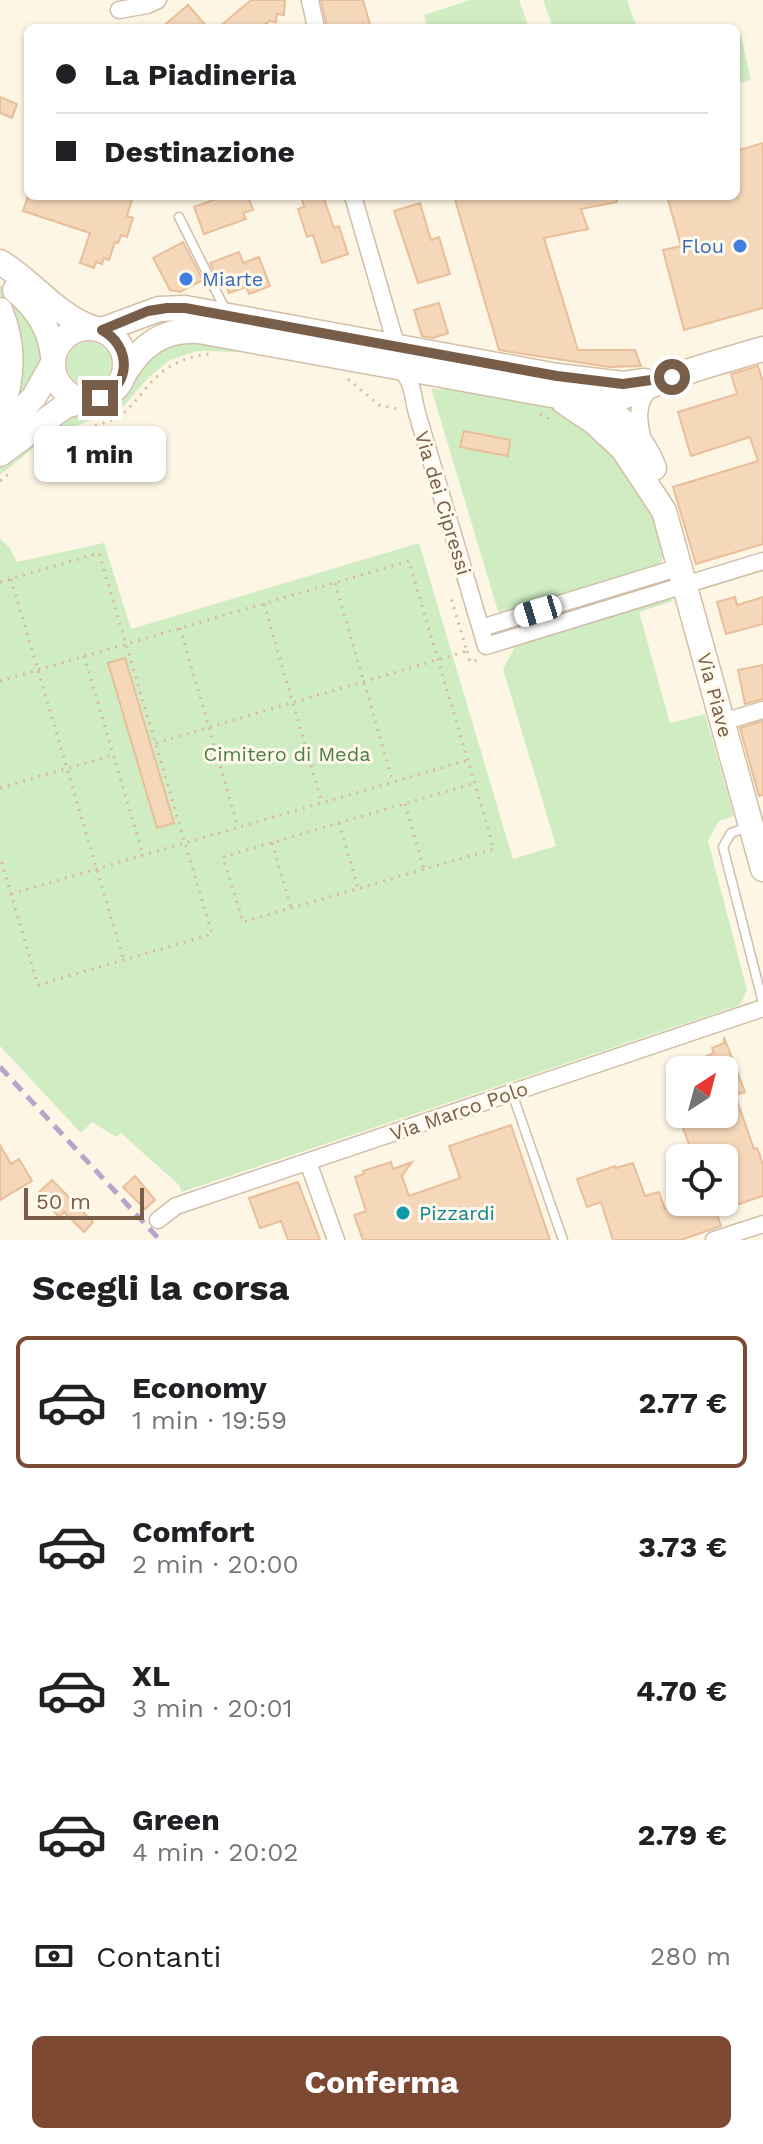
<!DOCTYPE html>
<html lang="it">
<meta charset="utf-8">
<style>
body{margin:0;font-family:"Work Sans",sans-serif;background:#f2f2f2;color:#202124;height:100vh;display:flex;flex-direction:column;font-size:30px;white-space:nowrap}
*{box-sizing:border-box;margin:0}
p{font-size:26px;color:#757577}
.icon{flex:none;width:44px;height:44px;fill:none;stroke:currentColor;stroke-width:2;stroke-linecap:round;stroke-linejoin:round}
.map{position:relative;height:1240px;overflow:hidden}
.drawer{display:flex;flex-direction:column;background:#fff;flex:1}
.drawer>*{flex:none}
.hud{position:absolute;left:24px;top:24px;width:716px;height:176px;border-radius:12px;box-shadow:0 2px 6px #0004;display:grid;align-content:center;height:176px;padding:0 32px;background:#fff}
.needle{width:52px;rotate:36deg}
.controls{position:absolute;left:666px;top:1056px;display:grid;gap:16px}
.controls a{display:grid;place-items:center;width:72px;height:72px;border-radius:12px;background:#fff;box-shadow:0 2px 6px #0004;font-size:40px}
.scale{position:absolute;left:24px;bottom:20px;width:120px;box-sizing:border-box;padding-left:8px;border:4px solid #785d48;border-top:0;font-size:22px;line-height:28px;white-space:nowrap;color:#785d48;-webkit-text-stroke:6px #fff9ec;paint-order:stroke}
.end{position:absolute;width:36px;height:36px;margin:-18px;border:10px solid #785d48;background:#fff;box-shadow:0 0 0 4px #fff}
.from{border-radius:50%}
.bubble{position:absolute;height:56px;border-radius:12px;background:#fff;box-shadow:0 2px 6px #0004;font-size:26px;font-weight:700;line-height:56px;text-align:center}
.car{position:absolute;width:24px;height:48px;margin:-24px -12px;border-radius:10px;box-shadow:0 0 6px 2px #0007;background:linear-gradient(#fff 24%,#345 0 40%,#fff 0 76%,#345 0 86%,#fff 0)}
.hud b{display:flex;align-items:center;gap:28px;height:76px;font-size:30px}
.hud b+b{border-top:2px solid #e0e0e0}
.hud i{width:20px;height:20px;background:#202124}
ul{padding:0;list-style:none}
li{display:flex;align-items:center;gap:24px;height:132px;margin:0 16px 12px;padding:0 16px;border:4px solid transparent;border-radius:12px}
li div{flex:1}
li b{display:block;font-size:30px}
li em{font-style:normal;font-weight:700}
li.current{border-color:#7d4932}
li>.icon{width:72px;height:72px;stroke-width:1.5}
h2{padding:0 32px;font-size:36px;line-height:96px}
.pay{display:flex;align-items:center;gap:20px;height:88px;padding:0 32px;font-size:30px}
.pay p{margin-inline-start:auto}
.button{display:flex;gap:16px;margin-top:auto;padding:16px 32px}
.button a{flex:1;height:92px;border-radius:12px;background:#7d4932;color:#fff;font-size:32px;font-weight:700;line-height:92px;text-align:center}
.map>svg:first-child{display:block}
</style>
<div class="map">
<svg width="763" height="1240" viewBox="0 0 763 1240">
<rect width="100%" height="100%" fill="#fef6e4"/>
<path fill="#cfecc2" d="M470,0H519L529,28H428L424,15Z
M543,0H627L637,28H553Z
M741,36L751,80L736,84V37Z
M0,285L34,317L41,355L39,374L15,409L6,305L0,294Z
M185,341L243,349L242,352L198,351L170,360L148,378L122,408L46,438L0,475V465C21,450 43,428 66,418C82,411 99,415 114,406C137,393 138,362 161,349C168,345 178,343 185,341Z
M67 364a22 22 0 1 1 44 0a22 22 0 1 1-44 0Z
M442,384L550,405L602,438L648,502L664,552L660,566L504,614L498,611L431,388L441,390Z
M0,539L9,547L17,562L104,543L131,629L419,543L513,859L556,846L503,669L517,643L665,596L673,601L639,612L670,723L705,714L734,816L719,821L708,841L747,990L740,1005L182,1192L179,1185L121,1133L116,1137L92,1122L81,1133L0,1046Z"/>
<path fill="#f5d7ba" stroke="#e8bf9a" stroke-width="2" d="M251,0H285L284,15L277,14L276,22L269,21L261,28H218Z
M321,0H363L371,28H327Z
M188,5L208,28H161Z
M0,97L17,104L12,118L0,113Z
M763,143V308L684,330L663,250L681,246L667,196H736V151Z
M28,196H133L127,216L133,218L127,237L121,235L118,243L115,242L109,260L104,258L102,264L96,262L94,268L80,263L90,233L23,211Z
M224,196H248L253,210L243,213L246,219L204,234L194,207Z
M301,196H323L334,228L339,226L348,254L322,263L313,235L307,237L298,209L304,207Z
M454,196H617V202L581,209L588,229L544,238L578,350H635L641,366L609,367L499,350Z
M420,203L431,240L439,237L450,274L418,283L394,211Z
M183,242L203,280L180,292L170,290L153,258Z
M239,252L243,263L259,257L270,286L249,294L246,287L229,293L220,271L215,273L210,263Z
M439,303L448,333L433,338L422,336L414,310Z
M758,366L763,382V544L696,564L673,487L758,461L750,437L691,456L678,412L737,394L731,374Z
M464,431L510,440L508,456L460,447Z
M735,597L737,605L763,597V624L726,634L717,602Z
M125,658L174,823L157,828L108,663Z
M763,665V699L745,704L738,670Z
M763,721V795L759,796L740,728Z
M724,1037L745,1092L735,1095L754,1149L757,1148L763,1164V1196L724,1209V1158H694L678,1114H724V1070H706L702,1058L714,1053L712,1048L724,1043Z
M511,1125L550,1240H363L354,1215L366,1211L355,1177L364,1174L363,1171L391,1162L393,1169L412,1162L402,1176L409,1196L460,1178L449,1146Z
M0,1145L11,1164L19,1159L32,1181L0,1200Z
M633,1163L645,1196L659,1192L665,1209L685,1202H713L721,1226L681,1240H613L601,1202L587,1207L577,1179L615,1166L616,1168Z
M135,1176L155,1200L145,1209L123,1187Z
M52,1180L93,1222L84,1232L64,1212L59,1217L37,1194Z
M298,1182L320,1240H288L281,1221L260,1228L249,1198Z"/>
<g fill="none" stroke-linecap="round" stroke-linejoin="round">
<g stroke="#d0beaa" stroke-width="11">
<path id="lane" d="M179,217L225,309
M748,827L731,833L723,847L763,1003
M512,1093L563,1240"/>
</g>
<g stroke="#d0beaa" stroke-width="19">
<path id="street" d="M310,0L316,28
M119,10L147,5L158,0
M353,196L397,348
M395,367C414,376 412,396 417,413L486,646L763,561
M643,441C638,421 635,400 653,386
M481,628L680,567
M722,722L763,710
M308,1162L336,1240
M158,1220L176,1206L763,1008
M714,1240L763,1224"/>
</g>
<g stroke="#d3bfa7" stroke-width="27">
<path id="secondary" d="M0,262C32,281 55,314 90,327
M15,290C36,308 50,327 53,356
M0,310C14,343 14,379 0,412
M53 364a36 36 0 1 1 72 0a36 36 0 1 1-72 0Z
M102,330L159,309L185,308L557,376L623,384L645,381
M123,376C141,345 163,329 199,331L563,397C610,411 631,392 672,377C702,366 733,358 763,349
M592,397C618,413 643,439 654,468
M564,402L594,422L623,449L664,511L763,869
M0,432L34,397L52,365
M0,454L65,406L87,400"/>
</g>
<path stroke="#daba9d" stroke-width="3" stroke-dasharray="2 6" stroke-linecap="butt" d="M348,379L379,405L402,410
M540,414L554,421
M57,438C76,429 98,427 116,418C129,410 137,399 147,387C163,367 185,356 211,354
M0,481L12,471
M11,579L123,958
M0,582L99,553L212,934L38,985L0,857
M335,583L393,782
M264,604L322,803
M180,628L238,827
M467,651L470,662L477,660
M84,656L143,855
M0,681L409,561C437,657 466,753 494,849L243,922L223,857L475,783
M156,743L467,651L450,595
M0,788L113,755
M405,804L424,869
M339,823L358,888
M272,843L291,908
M11,894L468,760"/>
<use href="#lane" stroke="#fff" stroke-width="8"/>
<use href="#street" stroke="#fff" stroke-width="16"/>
<use href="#secondary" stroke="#fff" stroke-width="24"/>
<path stroke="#baa2c8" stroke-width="5" stroke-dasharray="12 8" stroke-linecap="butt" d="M0,1067L160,1240"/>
</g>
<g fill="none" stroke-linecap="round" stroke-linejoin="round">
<path stroke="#785d48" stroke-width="10" d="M100,398C132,385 131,346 102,330L148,311L167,308H185L557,376L623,384L672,377"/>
</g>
<g fill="#3f7fe0" stroke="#fff9ec" stroke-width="3">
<circle cx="740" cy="246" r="8"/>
<circle cx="186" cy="279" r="8"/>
</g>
<circle fill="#0f9aa8" stroke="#fff9ec" stroke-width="3" cx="403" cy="1213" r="8"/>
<g text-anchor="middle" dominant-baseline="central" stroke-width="6" stroke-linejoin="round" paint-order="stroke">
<g font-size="20" fill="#366cbe" stroke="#fff9ec" text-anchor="end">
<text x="724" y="246">Flou</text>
<text x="202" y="279" text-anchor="start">Miarte</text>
</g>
<g font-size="20" fill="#785d48" stroke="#fff9ec">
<text transform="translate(443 503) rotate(73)">Via dei Cipressi</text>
<text transform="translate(715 695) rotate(75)">Via Piave</text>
<text transform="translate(459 1111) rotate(-19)">Via Marco Polo</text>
</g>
<g font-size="20" fill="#4c7f3f" stroke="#fff9ec">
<text x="287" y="754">Cimitero di Meda</text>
</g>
<g font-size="20" fill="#0d838f" stroke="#fff9ec" text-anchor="start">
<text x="419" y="1213">Pizzardi</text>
</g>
</g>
</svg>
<div class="controls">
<a><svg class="needle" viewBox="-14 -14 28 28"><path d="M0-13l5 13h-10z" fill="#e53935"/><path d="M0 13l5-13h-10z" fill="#757577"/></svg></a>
<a><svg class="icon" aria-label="locate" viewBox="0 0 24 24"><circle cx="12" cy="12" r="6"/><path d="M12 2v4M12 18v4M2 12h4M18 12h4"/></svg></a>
</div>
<div class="scale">50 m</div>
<i class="end from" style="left:672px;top:377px"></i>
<i class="end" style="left:100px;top:398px"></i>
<div class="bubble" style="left:34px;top:426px;width:132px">1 min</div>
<i class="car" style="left:538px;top:611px;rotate:253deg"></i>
<div class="hud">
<b><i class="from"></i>La Piadineria</b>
<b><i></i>Destinazione</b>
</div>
</div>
<section class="drawer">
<h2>Scegli la corsa</h2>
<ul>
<li class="current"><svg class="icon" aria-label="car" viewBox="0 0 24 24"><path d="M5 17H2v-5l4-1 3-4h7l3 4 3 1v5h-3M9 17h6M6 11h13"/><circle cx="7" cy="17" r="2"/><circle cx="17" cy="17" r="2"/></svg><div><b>Economy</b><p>1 min · 19:59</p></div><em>2.77 €</em></li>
<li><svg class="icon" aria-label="car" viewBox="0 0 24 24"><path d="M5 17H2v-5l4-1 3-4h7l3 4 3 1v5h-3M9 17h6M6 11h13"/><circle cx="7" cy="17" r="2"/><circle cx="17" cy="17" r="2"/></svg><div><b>Comfort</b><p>2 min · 20:00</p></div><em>3.73 €</em></li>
<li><svg class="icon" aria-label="car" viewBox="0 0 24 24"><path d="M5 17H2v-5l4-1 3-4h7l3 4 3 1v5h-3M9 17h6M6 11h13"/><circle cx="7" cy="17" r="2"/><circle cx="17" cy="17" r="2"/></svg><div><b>XL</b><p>3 min · 20:01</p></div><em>4.70 €</em></li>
<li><svg class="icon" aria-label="car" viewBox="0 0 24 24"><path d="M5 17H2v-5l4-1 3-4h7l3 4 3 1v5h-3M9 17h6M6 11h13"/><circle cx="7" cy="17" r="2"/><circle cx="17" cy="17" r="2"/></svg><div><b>Green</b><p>4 min · 20:02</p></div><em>2.79 €</em></li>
</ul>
<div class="pay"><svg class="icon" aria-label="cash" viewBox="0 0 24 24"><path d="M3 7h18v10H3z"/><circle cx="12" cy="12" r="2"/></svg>Contanti<p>280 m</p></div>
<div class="button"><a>Conferma</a></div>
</section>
